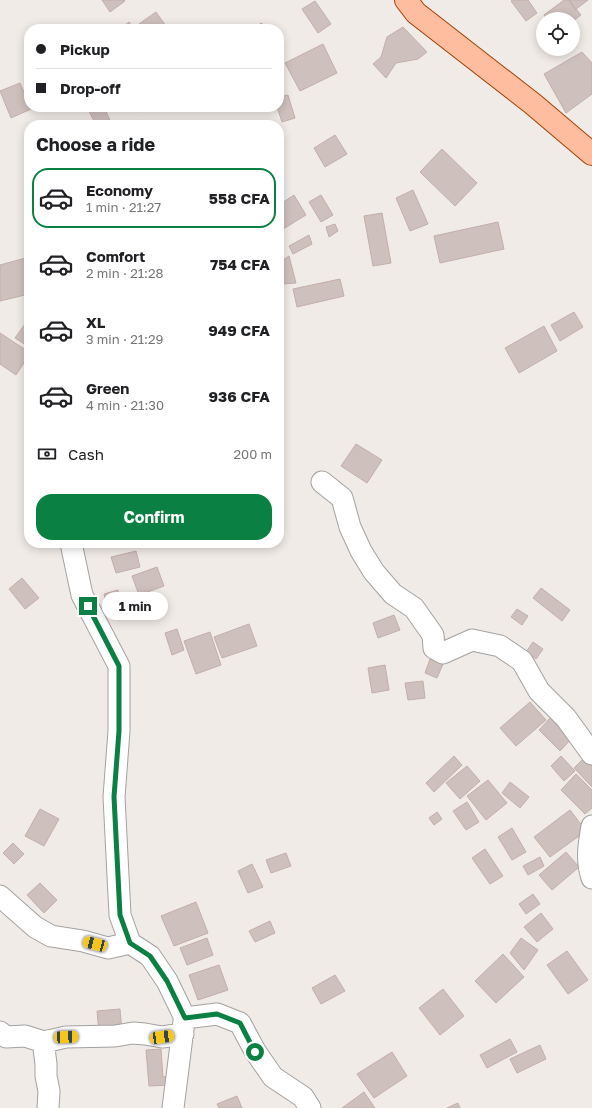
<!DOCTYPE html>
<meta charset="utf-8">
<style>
body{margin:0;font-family:"Golos Text",sans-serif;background:#f2f2f2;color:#202124;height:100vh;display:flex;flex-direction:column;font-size:15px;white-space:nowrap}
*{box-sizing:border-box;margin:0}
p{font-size:13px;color:#757577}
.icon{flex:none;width:22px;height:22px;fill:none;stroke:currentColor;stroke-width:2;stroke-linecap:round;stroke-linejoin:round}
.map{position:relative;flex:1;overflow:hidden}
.details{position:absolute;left:24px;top:120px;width:260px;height:428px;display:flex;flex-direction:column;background:#fff;border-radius:16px;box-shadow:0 2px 10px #0003}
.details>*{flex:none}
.hud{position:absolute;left:24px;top:24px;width:260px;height:88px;border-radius:16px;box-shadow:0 2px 10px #0003;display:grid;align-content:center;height:88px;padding:0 12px;background:#fff}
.buttons{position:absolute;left:536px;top:12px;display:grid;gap:8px}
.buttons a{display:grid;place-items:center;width:44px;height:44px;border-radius:50%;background:#fff;box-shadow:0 2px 10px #0003;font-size:20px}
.end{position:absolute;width:18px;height:18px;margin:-9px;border:5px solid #0b8043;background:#fff;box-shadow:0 0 0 2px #fff}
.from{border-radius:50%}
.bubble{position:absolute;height:28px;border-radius:14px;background:#fff;box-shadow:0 2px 10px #0003;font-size:13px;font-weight:700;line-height:28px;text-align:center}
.car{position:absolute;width:12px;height:24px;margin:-12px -6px;border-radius:5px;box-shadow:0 0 3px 1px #0007;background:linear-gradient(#f5c518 24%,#345 0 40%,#f5c518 0 76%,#345 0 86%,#f5c518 0)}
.hud b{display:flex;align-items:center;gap:14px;height:38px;font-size:15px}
.hud b+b{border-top:1px solid #e0e0e0}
.hud i{width:10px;height:10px;background:#202124}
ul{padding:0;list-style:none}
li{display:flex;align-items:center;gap:12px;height:60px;margin:0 8px 6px;padding:0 4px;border:2px solid transparent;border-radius:16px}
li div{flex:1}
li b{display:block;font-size:15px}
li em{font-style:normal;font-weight:700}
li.on{border-color:#0b8043}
li>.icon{width:36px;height:36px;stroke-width:1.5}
h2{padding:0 12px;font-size:18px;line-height:48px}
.pay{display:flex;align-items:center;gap:10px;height:44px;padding:0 12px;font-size:15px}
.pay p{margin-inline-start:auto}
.button{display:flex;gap:8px;margin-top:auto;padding:8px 12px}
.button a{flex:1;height:46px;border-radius:16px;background:#0b8043;color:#fff;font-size:16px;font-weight:700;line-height:46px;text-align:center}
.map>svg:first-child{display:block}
</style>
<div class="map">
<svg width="592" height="1108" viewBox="0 0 592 1108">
<rect width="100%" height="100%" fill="#f1ebe7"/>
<path fill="#cec0bd" stroke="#c4aea9" d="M102,0H124L125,1L110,12Z
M513,0H528L537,13L526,21L511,1Z
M564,0H569L581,15L573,21V19H547L544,15Z
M569,0H588L575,10Z
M315,1L331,24L318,33L302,9Z
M156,12L168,29H142L139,24Z
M129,22L134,29H120Z
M261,23L269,29H255Z
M403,27L427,52L418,59L396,63L386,78L373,64L381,57L387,37Z
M323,44L337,73L300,91L285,63Z
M582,52L592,63V94L566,113L544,74Z
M20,83L29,104V107H30L31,109L11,118L0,91Z
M288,95L295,118L282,122L277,107H279V97Z
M87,107H104L112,125H96Z
M135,107H148L138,112Z
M335,135L347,154L325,167L314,148Z
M442,149L477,183L455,206L420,172Z
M413,190L428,224L410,231L396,198Z
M294,195L306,215L283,229L279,222V205Z
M321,195L333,215L321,222L309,202Z
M382,213L391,263L373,266L364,216Z
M498,222L504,249L440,263L434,236Z
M335,224L338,231L329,237L326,227Z
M309,235L312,244L293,254L289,246Z
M289,256L296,283L282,284L279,276V263Z
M29,257V294L0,301V265Z
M340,279L344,296L297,307L293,289Z
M574,312L583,327L560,341L551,325Z
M25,324L29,327V347L15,338Z
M544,326L557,351L519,373L505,348Z
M0,333L29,352V355L16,375L0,364Z
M29,357V368L24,365Z
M356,444L382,460L367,483L341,466Z
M136,551L140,567L116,573L111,557Z
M157,567L164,586L139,595L132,576Z
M22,578L39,598L25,609L9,589Z
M541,588L570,610L562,621L533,598Z
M118,590L121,603L107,607L104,594Z
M517,609L528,616L522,625L511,617Z
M394,615L400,630L378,638L373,623Z
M249,624L257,646L222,658L214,637Z
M177,629L184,650L172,655L165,633Z
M210,632L221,665L196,674L184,641Z
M533,642L543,649L536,659L526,652Z
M430,659L443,664L437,678L425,673Z
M385,665L389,690L372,693L368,668Z
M423,681L425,698L408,700L405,683Z
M530,702L546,720L516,746L500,728Z
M552,716L573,737L560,751L539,730Z
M454,756L462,765L434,792L426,783Z
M561,756L575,771L564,781L551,766Z
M585,757L592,764V787L574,768Z
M467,766L480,781L460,799L446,783Z
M576,774L592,790V808L585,814L561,790Z
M488,780L507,803L486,820L467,796Z
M510,782L529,797L520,808L502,793Z
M467,802L479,822L466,830L453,811Z
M40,809L59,819L44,846L25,836Z
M570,810L586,831L550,857L534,837Z
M437,812L442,819L434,825L429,818Z
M512,828L526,852L512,860L498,837Z
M13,843L24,854L14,864L3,853Z
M485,849L503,876L490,884L472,858Z
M566,852L579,867L552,890L539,875Z
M286,853L291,866L271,873L266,860Z
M540,857L544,866L528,875L523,866Z
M252,864L263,887L248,893L238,871Z
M40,883L57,900L44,913L27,895Z
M533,894L540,904L526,914L519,904Z
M196,902L208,933L174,946L161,916Z
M541,913L553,929L537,942L524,927Z
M270,921L275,933L255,942L249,931Z
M207,938L213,955L187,965L180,948Z
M521,938L538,950L524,970L510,953Z
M567,951L588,980L568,994L547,965Z
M503,954L524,977L496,1003L475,981Z
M219,965L228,990L198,1000L189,975Z
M335,975L345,991L321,1004L312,988Z
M443,989L464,1016L440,1035L419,1008Z
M120,1009L122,1031L99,1033L97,1011Z
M510,1039L517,1052L487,1068L480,1055Z
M540,1045L546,1059L517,1073L510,1059Z
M161,1049L163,1077L170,1076V1085L149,1086L146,1050Z
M392,1052L407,1076L374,1098L357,1074Z
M364,1092L375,1108H342Z
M237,1096L242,1108H219L217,1104Z
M458,1103L460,1108H447Z"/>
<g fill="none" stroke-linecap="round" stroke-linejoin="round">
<g stroke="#a2a2a2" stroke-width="23">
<path id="minor" d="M322,482L342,498L350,527L361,551L374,572L393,594L414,608L433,635L434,648L443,653L472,640L500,646L522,661L539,691L566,718L592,754
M71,543L82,595L119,666V731L114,797L120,915L130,943
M592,826C589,844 586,860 592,878
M0,896L35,927L51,936L83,941L108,948L130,943L150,956L167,981L185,1018L217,1014L240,1023L255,1051L273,1077L303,1097L310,1108
M0,1032L6,1037L25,1036L44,1042L66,1037L115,1036L133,1033L145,1034L162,1037L183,1034
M47,1041L44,1048L46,1064V1076L49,1091L48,1108
M173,1108L184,1021"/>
</g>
<g stroke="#9e4100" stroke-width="24">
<path id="primary" d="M406,0L416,13L533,104L592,154"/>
</g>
<use href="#minor" stroke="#fff" stroke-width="21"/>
<use href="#primary" stroke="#ffbd9f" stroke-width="22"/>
</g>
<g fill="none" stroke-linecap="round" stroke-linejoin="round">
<path stroke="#0b8043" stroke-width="5" d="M88,606L119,666V731L114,797L120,915L130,943L150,956L167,981L185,1018L217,1014L240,1023L255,1052"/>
</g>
</svg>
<div class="buttons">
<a><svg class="icon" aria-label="locate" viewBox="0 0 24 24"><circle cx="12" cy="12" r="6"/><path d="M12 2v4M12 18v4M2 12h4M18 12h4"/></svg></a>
</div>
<i class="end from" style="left:255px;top:1052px"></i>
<i class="end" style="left:88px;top:606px"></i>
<div class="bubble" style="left:102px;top:592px;width:66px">1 min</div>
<i class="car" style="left:95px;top:944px;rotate:285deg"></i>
<i class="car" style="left:66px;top:1037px;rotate:88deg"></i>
<i class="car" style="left:162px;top:1037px;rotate:82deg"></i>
<div class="hud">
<b><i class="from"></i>Pickup</b>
<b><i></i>Drop-off</b>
</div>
<section class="details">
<h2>Choose a ride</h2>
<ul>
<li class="on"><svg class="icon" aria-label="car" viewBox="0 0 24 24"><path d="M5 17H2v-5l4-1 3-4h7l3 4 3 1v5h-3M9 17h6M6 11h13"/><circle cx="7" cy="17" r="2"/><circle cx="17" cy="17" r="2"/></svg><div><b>Economy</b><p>1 min · 21:27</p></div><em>558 CFA</em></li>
<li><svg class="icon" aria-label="car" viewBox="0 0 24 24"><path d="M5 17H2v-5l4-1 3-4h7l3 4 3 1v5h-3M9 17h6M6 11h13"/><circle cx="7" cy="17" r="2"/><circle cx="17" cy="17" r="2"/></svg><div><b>Comfort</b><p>2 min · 21:28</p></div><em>754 CFA</em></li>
<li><svg class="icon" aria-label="car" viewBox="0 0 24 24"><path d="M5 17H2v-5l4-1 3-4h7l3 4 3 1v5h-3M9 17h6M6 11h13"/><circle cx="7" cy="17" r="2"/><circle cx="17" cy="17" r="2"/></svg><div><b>XL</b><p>3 min · 21:29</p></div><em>949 CFA</em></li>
<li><svg class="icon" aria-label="car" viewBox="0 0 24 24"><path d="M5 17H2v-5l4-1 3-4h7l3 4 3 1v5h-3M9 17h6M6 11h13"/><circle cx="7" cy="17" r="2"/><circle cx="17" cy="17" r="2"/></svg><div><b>Green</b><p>4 min · 21:30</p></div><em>936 CFA</em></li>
</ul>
<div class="pay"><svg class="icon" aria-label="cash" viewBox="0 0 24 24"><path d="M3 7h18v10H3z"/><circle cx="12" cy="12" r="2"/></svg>Cash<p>200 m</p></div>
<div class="button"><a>Confirm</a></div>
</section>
</div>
